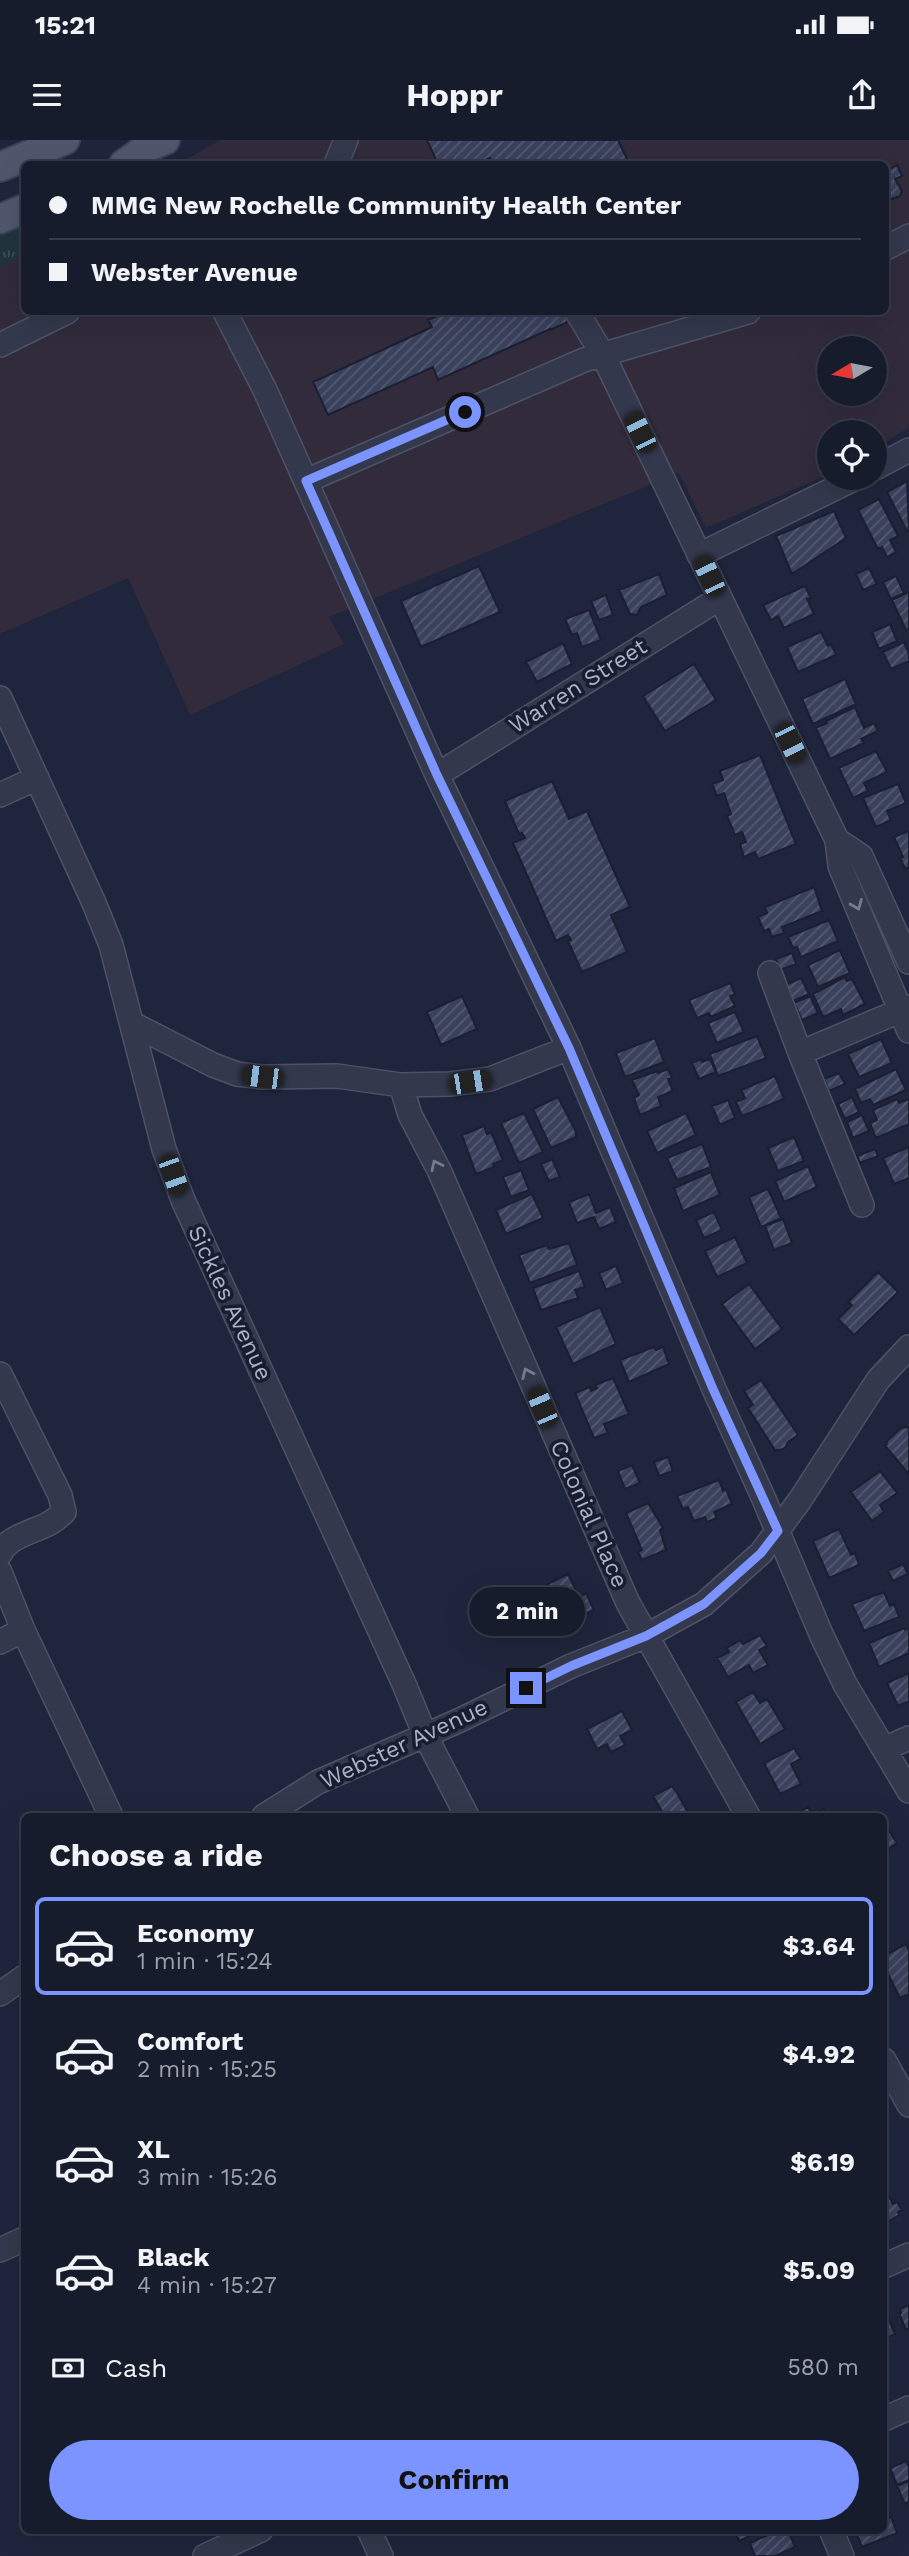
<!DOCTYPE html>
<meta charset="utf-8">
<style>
body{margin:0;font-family:"Work Sans",sans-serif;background:#242939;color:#f1f3f6;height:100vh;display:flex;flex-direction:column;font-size:26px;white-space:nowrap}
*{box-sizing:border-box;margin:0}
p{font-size:23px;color:#9ea1aa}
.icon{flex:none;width:38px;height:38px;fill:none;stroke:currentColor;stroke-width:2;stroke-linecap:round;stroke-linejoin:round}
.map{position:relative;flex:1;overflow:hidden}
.sheet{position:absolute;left:21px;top:1673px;width:866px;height:721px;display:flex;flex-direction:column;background:#171c2d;border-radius:10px;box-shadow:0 7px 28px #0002,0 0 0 2px #363a49}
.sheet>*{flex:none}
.top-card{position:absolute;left:21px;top:21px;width:868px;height:154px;border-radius:10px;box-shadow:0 7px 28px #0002,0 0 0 2px #363a49;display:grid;align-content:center;height:154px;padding:0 28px;background:#171c2d}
.needle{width:46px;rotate:260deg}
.fabs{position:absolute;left:817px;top:196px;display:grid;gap:14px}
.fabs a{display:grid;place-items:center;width:70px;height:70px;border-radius:50%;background:#171c2d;box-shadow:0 7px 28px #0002,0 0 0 2px #363a49;font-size:35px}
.end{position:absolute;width:32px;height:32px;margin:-16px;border:9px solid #7b94ff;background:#111;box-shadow:0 0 0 4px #111}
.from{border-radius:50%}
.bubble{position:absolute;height:49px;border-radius:24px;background:#171c2d;box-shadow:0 7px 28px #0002,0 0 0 2px #363a49;font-size:23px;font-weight:700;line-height:49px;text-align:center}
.car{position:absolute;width:21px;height:42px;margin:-21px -10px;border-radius:9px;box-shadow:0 0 5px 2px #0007;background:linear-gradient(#222 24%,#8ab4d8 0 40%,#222 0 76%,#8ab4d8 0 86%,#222 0)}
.top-card b{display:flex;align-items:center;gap:24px;height:66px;font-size:26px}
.top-card b+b{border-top:2px solid #363a49}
.top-card i{width:18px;height:18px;background:#f1f3f6}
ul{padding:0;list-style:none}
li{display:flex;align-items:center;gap:21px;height:98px;margin:0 14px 10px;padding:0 14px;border:4px solid transparent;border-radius:10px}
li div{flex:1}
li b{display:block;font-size:26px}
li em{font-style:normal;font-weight:700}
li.on{border-color:#7b94ff}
li>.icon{width:63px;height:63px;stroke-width:1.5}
h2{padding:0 28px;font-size:32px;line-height:84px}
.pay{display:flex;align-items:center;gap:18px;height:77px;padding:0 28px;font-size:26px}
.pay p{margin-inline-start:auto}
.primary-button{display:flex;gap:14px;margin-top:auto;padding:14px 28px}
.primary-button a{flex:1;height:80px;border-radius:42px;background:#7b94ff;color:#111;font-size:28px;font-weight:700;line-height:80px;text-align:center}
.status{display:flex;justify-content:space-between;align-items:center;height:49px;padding:0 35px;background:#171c2d;direction:ltr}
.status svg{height:19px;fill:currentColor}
header{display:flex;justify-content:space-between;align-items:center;height:91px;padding:0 28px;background:#171c2d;font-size:32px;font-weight:700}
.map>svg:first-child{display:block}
</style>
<div class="status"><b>15:21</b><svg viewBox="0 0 49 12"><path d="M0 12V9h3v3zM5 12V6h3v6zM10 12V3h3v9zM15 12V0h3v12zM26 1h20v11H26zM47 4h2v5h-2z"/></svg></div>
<header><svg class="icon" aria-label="menu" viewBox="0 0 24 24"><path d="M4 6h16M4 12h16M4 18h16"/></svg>Hoppr<svg class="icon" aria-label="share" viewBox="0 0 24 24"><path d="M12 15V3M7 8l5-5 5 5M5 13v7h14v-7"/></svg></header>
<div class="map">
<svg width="909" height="2416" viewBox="0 0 909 2416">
<defs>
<pattern id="grass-tufts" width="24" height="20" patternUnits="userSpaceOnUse" patternTransform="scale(1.75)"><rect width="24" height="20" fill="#21343d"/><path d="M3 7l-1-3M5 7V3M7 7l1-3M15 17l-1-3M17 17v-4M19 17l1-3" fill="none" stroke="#3f4f58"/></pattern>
<pattern id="building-hatch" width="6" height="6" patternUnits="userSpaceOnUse" patternTransform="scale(1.75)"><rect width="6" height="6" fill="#3a415c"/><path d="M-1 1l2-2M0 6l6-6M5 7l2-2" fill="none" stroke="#545a72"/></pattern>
</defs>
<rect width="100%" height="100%" fill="#1f253c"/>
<path fill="#312b3c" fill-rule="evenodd" d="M221,0H909V288L875,308V292H830L829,334L706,388L679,333L329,477L344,504L190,575L128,438L0,494V108L24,97V172H886V24H177ZM830,208H875V254H830Z"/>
<path fill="url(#grass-tufts)" d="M24,82V115L0,127V93Z"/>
<path fill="url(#building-hatch)" stroke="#1a1f32" stroke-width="2" d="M427,0H618L627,19L614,24H493L490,18L476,24H438Z
M897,25L902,36L895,39L902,51L900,56L886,61V32Z
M446,172H564L568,182L550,190V189L438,240L433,227L328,275L313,242L432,187L428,180Z
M907,341L909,390L907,391L887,352Z
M879,359L898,396L890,400L896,412L887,417L882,407L878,409L858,370Z
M834,371L846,398L792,434L776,396Z
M479,426L500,472L421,507L401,461Z
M869,428L877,444L863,450L856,434Z
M659,434L667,455L641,467L637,475L630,474L619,450Z
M896,436L904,453L891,459L883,442Z
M805,446L811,458L807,459L814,474L784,488L778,476L771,480L763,465Z
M909,452V489L906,490L892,460Z
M606,455L613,475L599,480L591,461Z
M589,470L601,500L582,507L577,493L572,495L565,479Z
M890,484L897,501L879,509L872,492Z
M821,492L828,506L831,504L836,515L798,532L787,507Z
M904,502L909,514V521L891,529L883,512Z
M563,503L572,524L537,542L526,522Z
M694,524L716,560L665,591L643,556Z
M845,539L856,564L813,584L802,559Z
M855,567L864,588L874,583L878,591L861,599L864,603L830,619L816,588L827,583L826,581Z
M876,611L887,632L864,643L868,651L853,658L839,628Z
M760,615L796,704L758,719L755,712L744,717L740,704L746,702L742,692L735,695L727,676L731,674L724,653L717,656L712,644L723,640L720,631Z
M552,641L569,679L587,671L630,767L611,775L627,812L582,832L568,801L571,800L568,795L556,801L513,703L525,698L522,693L519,694L505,661Z
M898,644L906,663L887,671L891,680L876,687L863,658Z
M909,691V727L905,729L900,718L903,717L894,697Z
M814,747L822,771L782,787L784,793L772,797L769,789L764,791L758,777L767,773L765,767Z
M829,780L838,801L801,817L797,807L793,808L788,797Z
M840,810L850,833L818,847L808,825Z
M792,813L796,824L780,830L776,819Z
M845,837L847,841L852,839L865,864L843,875L841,869L823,877L813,854Z
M801,838L809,854L793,861L786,845Z
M730,843L735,854L730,856L735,866L711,877L709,873L697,878L689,860Z
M462,856L477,889L441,905L427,872Z
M810,856L818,873L802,880L794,863Z
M735,872L744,892L717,903L708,883Z
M757,896L766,918L718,936L710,914Z
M655,898L664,922L625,937L616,913Z
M881,899L892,923L859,937L848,914Z
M701,919L702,922L710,919L716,932L699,939L692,923Z
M668,929L672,938L668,939L673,951L658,957L661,966L640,975L634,958L639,955L632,940L657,931L658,933Z
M896,929L906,950L873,965L870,959L861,963L855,949Z
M839,933L845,944L829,951L824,939Z
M775,936L784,959L742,976L736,962L745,958L741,950Z
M558,957L576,992V997L551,1008L533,969Z
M852,957L859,972L845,979L838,964Z
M897,959L899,963L909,959V984L876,998L870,983L877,980L873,970Z
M728,960L735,978L720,985L712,966Z
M524,973L543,1012L519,1023L501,983Z
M686,973L696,995L657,1013L647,991Z
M862,975L869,991L853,998L847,982Z
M484,986L487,994L491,992L503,1020L493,1024L494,1027L476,1034L462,995Z
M794,997L804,1021L778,1031L768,1008Z
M702,1004L711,1027L677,1040L667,1018Z
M909,1007V1038L894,1044L883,1018Z
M875,1009L878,1016L860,1023L857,1016Z
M552,1019L560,1037L549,1041L541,1024Z
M808,1026L817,1047L784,1062L775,1041Z
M521,1030L529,1050L511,1057L503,1037Z
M711,1032L720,1055L683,1071L674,1048Z
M768,1049L781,1078L761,1087L749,1057Z
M532,1054L543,1078L506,1094L496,1070Z
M589,1054L596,1073L610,1067L616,1082L599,1089L594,1077L577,1083L569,1062Z
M714,1072L722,1090L704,1098L696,1080Z
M783,1079L792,1103L774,1110L765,1086Z
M735,1097L747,1123L717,1137L705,1111Z
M569,1103L577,1125L530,1143L519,1115L547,1105L549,1109Z
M616,1126L623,1143L606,1150L599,1133Z
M579,1131L585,1147L575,1150L578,1158L541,1170L533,1148Z
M878,1132L898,1152L854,1195L838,1179L852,1165L848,1162Z
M749,1144L782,1189L755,1209L722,1164Z
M600,1167L616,1204L573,1224L556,1187Z
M654,1207L656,1210L663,1207L669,1224L629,1242L620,1220Z
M613,1238L629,1274L604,1284L608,1293L594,1298L575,1253L590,1247L591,1251L597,1248L595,1245Z
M761,1240L798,1295L788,1302L785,1308L780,1310H775L748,1268L753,1265L744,1251Z
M908,1287L909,1289V1334L886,1307L887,1301L901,1288Z
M668,1317L673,1331L659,1336L654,1322Z
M632,1325L640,1343L625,1349L618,1331Z
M880,1331L897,1353L880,1365L884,1372L872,1381L851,1352Z
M719,1340L723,1351L726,1349L732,1364L714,1372L717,1378L707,1382L705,1377L694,1381L688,1367L683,1369L677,1356Z
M648,1363L663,1388L660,1390L666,1410L642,1420L638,1412L642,1410L626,1373Z
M839,1389L851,1415L855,1413L859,1425L829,1438L813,1401Z
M903,1424L908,1434L893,1441L888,1431Z
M568,1434L579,1457L586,1453L594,1470L564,1483L546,1445Z
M884,1452L890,1466L894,1464L899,1477L864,1491L852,1464Z
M904,1488L905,1490L909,1488V1513L879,1527L869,1503Z
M760,1495L767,1506L759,1510L768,1525L753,1533L749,1525L728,1537L717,1518L729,1512L727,1508L740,1500L743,1504Z
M909,1533V1561L898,1566L887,1543Z
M753,1552L760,1563L767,1559L785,1589L760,1604L736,1562Z
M622,1571L632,1590L620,1596L625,1605L611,1612L607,1604L597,1609L587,1589Z
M794,1608L801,1619L791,1624L801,1644L780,1654L764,1623Z
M672,1646L677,1653L690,1676H661L664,1675L653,1656Z
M808,1667L812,1675L824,1669L828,1676H798L796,1674Z
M887,1688L897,1703L884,1712V1690Z
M906,1804L909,1810V1854L900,1858L884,1826V1816Z
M884,2047L893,2064L897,2062L902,2070L898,2072L899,2075L884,2084Z
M909,2165V2188L906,2190L899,2173H901L900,2169Z
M887,2175L895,2194L884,2199V2176Z
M906,2321L909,2327V2340L897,2345L890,2328Z
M909,2341V2362L905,2364L897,2346Z
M891,2377L897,2393L862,2407L856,2392L884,2390V2380Z
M734,2390H763L739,2401Z
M779,2390H788L795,2407L775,2416H755L750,2403Z"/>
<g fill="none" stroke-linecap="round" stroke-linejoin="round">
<g stroke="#4d5266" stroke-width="26">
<path id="minor" d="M336,24L346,0
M886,108L909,96
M225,172L265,250L437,635L569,908L714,1249L763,1357L821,1494L845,1544L909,1651
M577,172L603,215L837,700L840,726L909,891
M0,205L67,172
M875,328L909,310
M306,341L584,220L748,172
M699,415L856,338
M0,558L94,763L111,805L164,1009L183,1060L404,1544L425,1595L467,1676
M437,635L720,458
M0,655L37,638
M837,700L861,716L909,822
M770,833L800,913L862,1065
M133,884L213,925L237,934L262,937L337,936L401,945L450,944L490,939L569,908
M800,913L909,867
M401,945L410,975L439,1030L628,1463L748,1676
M0,1234L60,1355L64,1372C60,1376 55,1380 50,1383C34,1392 8,1396 0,1414
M0,1432L23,1490L111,1676
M0,1502L23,1490
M884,1609L909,1598
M264,1676L318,1642L458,1581L571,1526L646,1496L704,1464L761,1413L800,1360L878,1240L909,1207
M0,1854L24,1837
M884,1920L909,1965
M0,2110L24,2099
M884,2126L909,2115
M884,2279L909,2268
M369,2390L381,2416
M831,2390L842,2416
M205,2416L261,2390"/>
</g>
<g stroke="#3c4155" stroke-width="32">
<path id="major" d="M124,24L148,7L165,0
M0,27L65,0
M0,79L24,69"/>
</g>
<use href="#minor" stroke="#33384c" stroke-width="23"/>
<use href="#major" stroke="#50576c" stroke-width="28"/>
</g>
<defs><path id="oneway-chevron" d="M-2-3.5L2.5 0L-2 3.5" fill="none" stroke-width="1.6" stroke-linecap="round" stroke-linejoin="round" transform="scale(1.75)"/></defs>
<g stroke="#767b90">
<use href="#oneway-chevron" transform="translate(857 765) rotate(68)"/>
<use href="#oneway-chevron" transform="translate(436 1025) rotate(-116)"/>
<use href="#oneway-chevron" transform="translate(527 1233) rotate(-114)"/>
</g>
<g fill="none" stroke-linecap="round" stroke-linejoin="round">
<path stroke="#7b94ff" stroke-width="9" d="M465,272L306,341L437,635L569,908L713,1249L778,1391L761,1413L704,1464L646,1496L571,1526L526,1548"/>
</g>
<g text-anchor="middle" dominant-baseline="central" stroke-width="7" stroke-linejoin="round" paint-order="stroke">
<g font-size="23" fill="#adb2c8" stroke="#181d30">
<text transform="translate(578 546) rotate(-32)">Warren Street</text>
<text transform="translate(230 1163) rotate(65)">Sickles Avenue</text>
<text transform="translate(589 1374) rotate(66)">Colonial Place</text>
<text transform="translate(404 1604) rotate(-25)">Webster Avenue</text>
</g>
</g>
</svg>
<div class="fabs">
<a><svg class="needle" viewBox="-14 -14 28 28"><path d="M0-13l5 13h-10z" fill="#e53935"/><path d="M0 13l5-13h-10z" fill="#9ea1aa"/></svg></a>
<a><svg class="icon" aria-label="locate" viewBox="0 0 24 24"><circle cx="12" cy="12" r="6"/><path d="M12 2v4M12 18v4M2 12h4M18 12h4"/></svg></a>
</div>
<i class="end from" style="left:465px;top:272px"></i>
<i class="end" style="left:526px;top:1548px"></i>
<div class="bubble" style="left:469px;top:1447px;width:116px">2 min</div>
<i class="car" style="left:640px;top:292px;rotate:334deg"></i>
<i class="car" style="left:709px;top:436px;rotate:335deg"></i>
<i class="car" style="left:790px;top:603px;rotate:154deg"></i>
<i class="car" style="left:262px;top:937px;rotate:277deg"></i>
<i class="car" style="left:470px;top:942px;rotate:81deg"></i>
<i class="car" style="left:173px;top:1035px;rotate:160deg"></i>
<i class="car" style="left:542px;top:1267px;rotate:337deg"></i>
<div class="top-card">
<b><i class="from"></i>MMG New Rochelle Community Health Center</b>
<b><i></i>Webster Avenue</b>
</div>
<section class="sheet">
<h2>Choose a ride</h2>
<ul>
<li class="on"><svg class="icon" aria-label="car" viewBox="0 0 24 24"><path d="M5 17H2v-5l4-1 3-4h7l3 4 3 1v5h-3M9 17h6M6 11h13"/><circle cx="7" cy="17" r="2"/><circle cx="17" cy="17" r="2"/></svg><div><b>Economy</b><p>1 min · 15:24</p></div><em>$3.64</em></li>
<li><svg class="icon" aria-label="car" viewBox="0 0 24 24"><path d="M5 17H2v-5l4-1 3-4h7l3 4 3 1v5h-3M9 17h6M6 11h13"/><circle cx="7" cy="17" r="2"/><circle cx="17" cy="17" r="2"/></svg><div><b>Comfort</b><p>2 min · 15:25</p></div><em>$4.92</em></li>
<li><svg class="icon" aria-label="car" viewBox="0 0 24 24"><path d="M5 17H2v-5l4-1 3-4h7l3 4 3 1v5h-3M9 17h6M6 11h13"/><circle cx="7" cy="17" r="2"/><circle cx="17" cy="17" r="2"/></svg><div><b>XL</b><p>3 min · 15:26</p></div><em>$6.19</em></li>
<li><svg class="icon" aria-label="car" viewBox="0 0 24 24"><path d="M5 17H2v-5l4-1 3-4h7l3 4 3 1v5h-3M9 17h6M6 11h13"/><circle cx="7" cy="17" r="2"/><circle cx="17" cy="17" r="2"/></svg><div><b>Black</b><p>4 min · 15:27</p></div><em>$5.09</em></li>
</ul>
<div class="pay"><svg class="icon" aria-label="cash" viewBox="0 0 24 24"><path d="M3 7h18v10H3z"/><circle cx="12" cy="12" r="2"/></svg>Cash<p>580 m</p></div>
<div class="primary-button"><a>Confirm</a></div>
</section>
</div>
